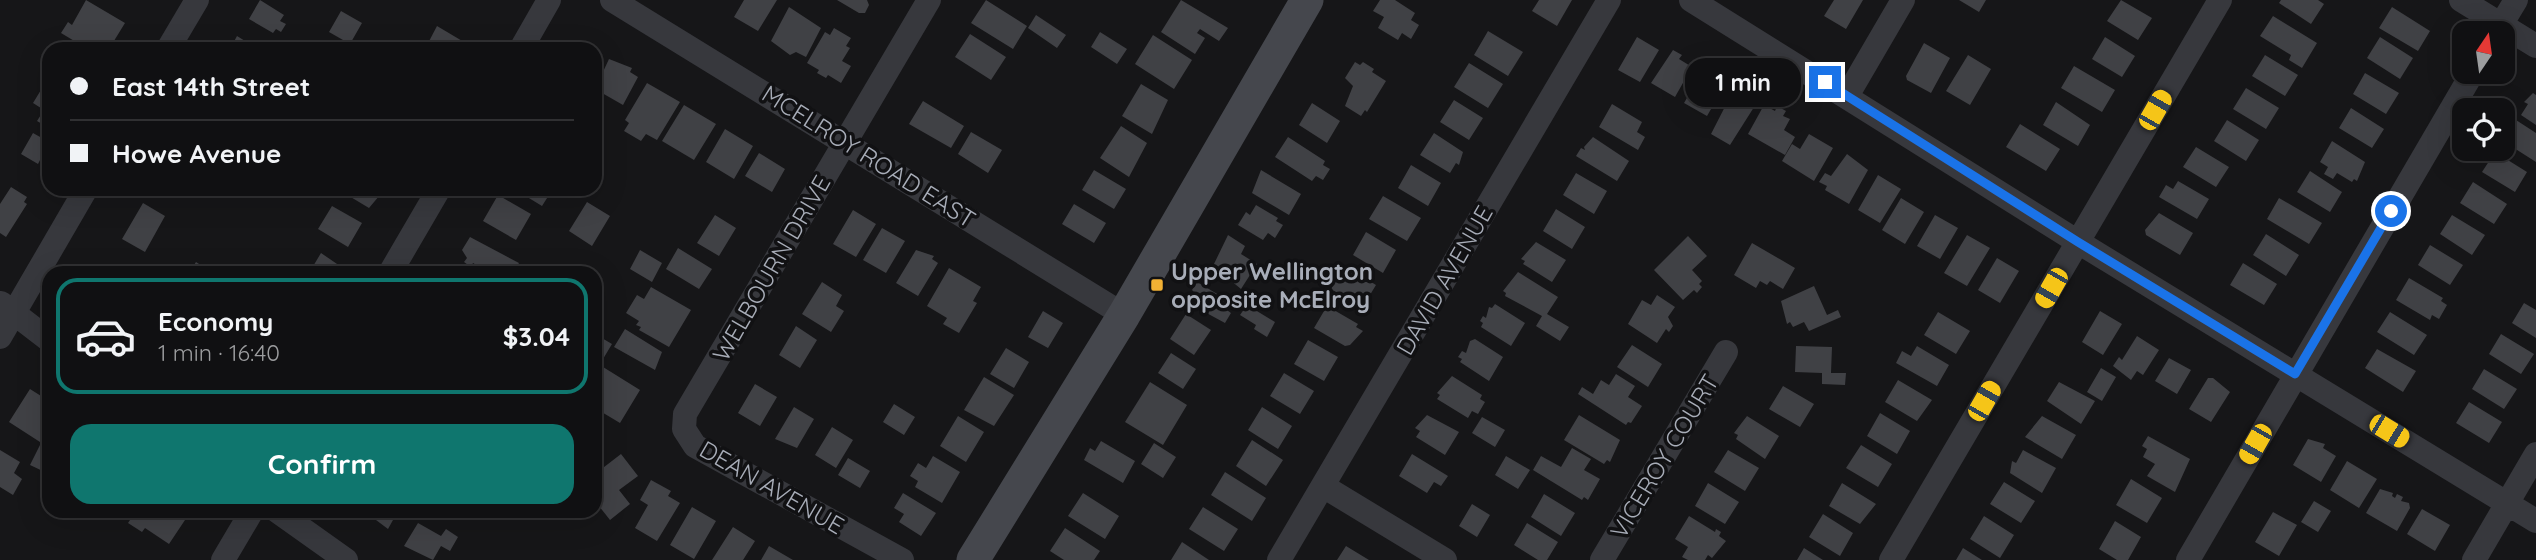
<!DOCTYPE html>
<meta charset="utf-8">
<style>
body{margin:0;font-family:Quicksand,sans-serif;background:#1e1e20;color:#f1f3f6;height:100vh;display:flex;flex-direction:column;font-size:26px;white-space:nowrap}
*{box-sizing:border-box;margin:0}
p{font-size:23px;color:#9c9d9f}
.icon{flex:none;width:38px;height:38px;fill:none;stroke:currentColor;stroke-width:2;stroke-linecap:round;stroke-linejoin:round}
.map{position:relative;flex:1;overflow:hidden}
.drawer{position:absolute;left:42px;top:266px;width:560px;height:252px;display:flex;flex-direction:column;background:#101012;border-radius:21px;box-shadow:0 7px 28px #0002,0 0 0 2px #303032}
.drawer>*{flex:none}
.hud{position:absolute;left:42px;top:42px;width:560px;height:154px;border-radius:21px;box-shadow:0 7px 28px #0002,0 0 0 2px #303032;display:grid;align-content:center;height:154px;padding:0 28px;background:#101012}
.needle{width:46px;rotate:13deg}
.fabs{position:absolute;left:2452px;top:21px;display:grid;gap:14px}
.fabs a{display:grid;place-items:center;width:63px;height:63px;border-radius:14px;background:#101012;box-shadow:0 7px 28px #0002,0 0 0 2px #303032;font-size:35px}
.end{position:absolute;width:32px;height:32px;margin:-16px;border:9px solid #1a73e8;background:#fff;box-shadow:0 0 0 4px #fff}
.from{border-radius:50%}
.bubble{position:absolute;height:49px;border-radius:21px;background:#101012;box-shadow:0 7px 28px #0002,0 0 0 2px #303032;font-size:23px;font-weight:700;line-height:49px;text-align:center}
.car{position:absolute;width:21px;height:42px;margin:-21px -10px;border-radius:9px;box-shadow:0 0 5px 2px #0007;background:linear-gradient(#f5c518 24%,#345 0 40%,#f5c518 0 76%,#345 0 86%,#f5c518 0)}
.hud b{display:flex;align-items:center;gap:24px;height:66px;font-size:26px}
.hud b+b{border-top:2px solid #303032}
.hud i{width:18px;height:18px;background:#f1f3f6}
ul{padding:12px 0 0;list-style:none}
li{display:flex;align-items:center;gap:21px;height:116px;margin:0 14px 10px;padding:0 14px;border:4px solid transparent;border-radius:21px}
li div{flex:1}
li b{display:block;font-size:26px}
li em{font-style:normal;font-weight:700}
li.active{border-color:#0f766e}
li>.icon{width:63px;height:63px;stroke-width:1.5}
.action{display:flex;gap:14px;margin-top:auto;padding:14px 28px}
.action a{flex:1;height:80px;border-radius:21px;background:#0f766e;color:#fff;font-size:28px;font-weight:700;line-height:80px;text-align:center}
.map>svg:first-child{display:block}
</style>
<div class="map">
<svg width="2536" height="560" viewBox="0 0 2536 560">
<rect width="100%" height="100%" fill="#161618"/>
<path fill="#404145" d="M86,0L125,23L109,49L91,40L86,48L61,33L68,22L72,25Z
M260,0L284,15L280,21L286,24L281,32L276,29L273,33L249,19Z
M744,0H777L758,31L734,17Z
M837,0H867L869,5L865,13H859Z
M986,0L1027,26L1013,49L971,23Z
M1181,0L1228,28L1219,41L1200,29L1197,33L1205,38L1195,54L1161,32Z
M1380,0H1395L1415,13L1411,20L1419,25L1411,39L1402,33L1398,40L1378,28L1384,17L1373,11Z
M1539,0H1572L1557,26L1532,11Z
M1834,0H1863L1846,29L1824,16Z
M1959,0H1986L1979,12Z
M2121,0L2152,18L2138,40L2107,21Z
M2281,0H2318L2324,4L2311,24L2279,3Z
M789,7L821,28L806,57L796,52L790,55L771,41Z
M2392,7L2430,31L2418,51L2379,28Z
M341,11L362,23L350,44L329,32Z
M1036,15L1066,35L1057,48L1028,28Z
M2273,16L2317,43L2302,68L2289,60L2291,55L2260,36Z
M437,26L469,45L473,49L426,47Z
M834,28L851,38L846,46L850,48L842,61L851,66L841,83L828,75L826,78L817,73L819,70L807,63L825,32L830,35Z
M1488,31L1523,52L1508,76L1474,55Z
M1100,32L1127,49L1117,64L1091,47Z
M970,34L1006,57L991,80L955,57Z
M1153,35L1192,60L1174,89L1135,64Z
M237,36L258,49H230Z
M1637,37L1659,50L1640,82L1618,70Z
M2105,37L2135,56L2122,77L2092,59Z
M2380,37L2413,58L2400,79L2367,58Z
M1924,43L1950,58L1931,93L1907,80L1906,76Z
M1673,50L1682,55L1679,59L1692,67L1675,97L1651,83Z
M1968,55L1991,69L1970,105L1946,91Z
M2265,55L2298,75L2285,96L2252,76Z
M609,59L632,68L630,72L638,77L623,105L595,89Z
M1355,62L1360,65L1363,62L1374,69L1372,72L1386,81L1367,112L1365,110L1361,116L1345,106L1353,86L1345,78Z
M1469,63L1503,84L1488,108L1454,87Z
M2074,66L2115,90L2102,112L2061,88Z
M1702,72L1725,85L1707,116L1684,103Z
M2365,73L2399,93L2386,114L2353,94Z
M647,83L680,102L657,140L646,134L641,141L624,131L629,123L625,120Z
M1141,84L1168,100L1152,134L1122,116Z
M44,85L49,88V128L37,121L44,110L33,103Z
M2246,88L2279,108L2266,129L2233,109Z
M1733,91L1756,104L1730,145L1711,134Z
M2533,93L2536,95V125L2521,115L2528,104L2524,102Z
M1454,100L1483,118L1469,140L1440,122Z
M923,101L964,126L951,148L909,124Z
M2056,102L2090,125L2078,146L2043,125Z
M1312,103L1340,121L1327,143L1299,125Z
M1612,104L1642,122L1637,132L1645,137L1638,150L1599,127Z
M684,105L716,124L694,160L662,141Z
M1764,105L1775,111L1777,106L1786,111L1783,116L1790,119L1784,130L1795,137L1785,155L1748,134Z
M2351,108L2384,129L2372,148L2339,128Z
M2227,120L2259,140L2246,161L2214,141Z
M2516,120L2536,133V162L2503,141Z
M2020,124L2060,149L2046,171L2006,147Z
M1121,126L1147,143L1129,177L1100,158Z
M725,129L753,146L734,179L706,162Z
M971,132L1002,150L988,173L958,154Z
M33,133L49,142L38,164L21,154Z
M1434,133L1463,152L1459,165L1456,163L1450,173L1420,155Z
M1809,134L1833,148L1814,181L1782,161L1792,144L1800,149Z
M1288,137L1325,161L1323,165L1330,169L1323,180L1316,176L1312,181L1275,157Z
M1593,137L1629,161L1617,181L1576,156L1581,148L1585,150L1584,147Z
M2332,141L2365,162L2357,181L2354,179L2352,182L2337,173L2333,179L2324,174L2328,167L2320,162Z
M2196,147L2229,167L2216,187L2183,167Z
M2495,152L2527,172L2515,192L2482,172Z
M759,153L785,169L772,192L745,176Z
M1847,154L1868,170L1849,204L1825,190L1827,186L1819,182L1825,173L1831,176Z
M1411,165L1441,183L1428,206L1398,188Z
M1094,170L1126,189L1114,209L1082,190Z
M1261,170L1301,194L1289,215L1252,193Z
M2310,171L2342,192L2330,212L2297,192Z
M1576,173L1607,191L1594,214L1563,195Z
M1878,175L1901,189L1880,223L1858,210Z
M2178,181L2209,199L2197,219L2159,197L2166,185L2173,189Z
M2473,182L2507,204L2494,224L2460,203Z
M11,187L27,197L24,202L27,204L6,237L0,233V204Z
M353,189H385L369,208L349,196Z
M521,189H542L549,195L542,206L519,192Z
M498,195L531,214L516,240L483,221Z
M1383,196L1421,218L1407,241L1369,219Z
M1901,198L1924,212L1905,244L1882,230Z
M2279,198L2322,223L2309,244L2267,219Z
M587,202L610,216L592,246L569,231Z
M143,203L165,216L145,252L122,239Z
M1074,204L1106,223L1094,243L1062,224Z
M1256,205L1278,218L1276,221L1283,225L1275,238L1268,233L1263,240L1238,225L1246,212L1250,215Z
M332,206L362,223L348,247L318,229Z
M1556,209L1585,227L1572,249L1543,231Z
M853,210L876,224L856,257L833,244Z
M2159,213L2193,233L2180,255L2146,235L2145,230Z
M715,215L736,228L719,256L697,243Z
M1935,215L1958,228L1940,259L1917,246Z
M2452,215L2485,235L2472,255L2440,234Z
M882,228L905,241L886,273L863,260Z
M1366,232L1396,250L1383,273L1353,255Z
M2266,234L2299,255L2286,276L2253,255Z
M1228,235L1245,246L1241,254L1257,264L1241,289L1213,266Z
M1967,235L1990,248L1967,286L1944,273Z
M1688,236L1707,256L1692,270L1702,281L1699,284L1702,287L1697,293L1694,290L1683,300L1654,270Z
M470,237L519,263L513,273H490L473,263L471,267L464,262L467,258L462,250Z
M1536,242L1566,260L1552,282L1523,264L1525,261L1521,259Z
M1752,243L1795,268L1783,289L1770,281L1767,285L1760,281L1756,288L1734,275Z
M2430,245L2463,265L2450,285L2418,265Z
M678,248L712,269L699,289L666,269Z
M640,250L662,263L652,282L630,269Z
M916,250L934,256L932,259L938,263L918,296L896,283Z
M321,253L340,266L335,273H309Z
M1997,258L2019,271L2000,303L1978,290Z
M196,262L213,273H189Z
M2243,263L2277,284L2264,305L2230,285Z
M1345,266L1376,285L1362,308L1331,289Z
M949,268L981,287L973,301L977,303L959,333L943,324L947,318L927,306Z
M1518,272L1558,297L1547,314L1569,327L1560,341L1536,326L1542,316L1505,296L1506,293L1503,291Z
M2409,278L2443,298L2441,301L2447,305L2439,319L2432,315L2430,320L2396,300Z
M822,282L842,295L836,306L844,311L831,332L802,314Z
M1197,282L1229,301L1224,308L1231,313L1225,323L1188,303L1191,300L1188,298L1195,293L1192,290Z
M1814,286L1827,315L1838,310L1841,317L1809,331L1804,322L1793,327L1790,322L1787,324L1781,301Z
M651,287L691,310L669,347L639,330L641,327L636,325L639,321L626,313L637,295L644,299Z
M1657,295L1675,307L1668,317L1673,326L1669,332L1666,329L1657,343L1628,324L1642,300L1651,305Z
M2524,303L2536,310V338L2512,323Z
M1495,304L1525,323L1511,346L1481,327L1483,323L1480,321L1483,316L1486,318L1489,307L1492,308Z
M1247,305L1275,322L1267,337L1254,329L1256,325L1240,315Z
M1327,306L1358,324L1356,327L1363,331L1350,345L1345,346L1314,328Z
M1043,311L1063,323L1048,348L1028,337Z
M2100,311L2122,324L2103,355L2082,342Z
M1938,312L1970,331L1956,354L1924,335Z
M2390,312L2427,335L2414,355L2377,332Z
M1186,314L1211,330L1194,355L1170,339Z
M796,326L817,340L800,368L779,355Z
M625,329L662,352L655,370L614,347Z
M595,334L612,344L603,359L595,354Z
M2501,334L2534,354L2521,374L2489,354Z
M2137,336L2159,350L2143,375L2137,371L2131,380L2113,366L2119,357L2122,360Z
M1475,339L1503,357L1489,381L1460,362L1462,359L1458,357L1462,351L1466,353L1470,341Z
M1308,340L1338,357L1324,381L1294,364Z
M1632,345L1662,364L1648,387L1617,367Z
M1796,346L1832,347L1831,373H1846L1845,385L1822,384V373L1795,372Z
M1917,346L1949,365L1937,386L1896,363L1902,351L1911,356Z
M1006,348L1029,362L1014,388L990,374Z
M2377,349L2416,371L2403,392L2365,368Z
M1171,353L1196,369L1183,389L1158,373Z
M2169,358L2191,370L2177,394L2155,381Z
M595,362L640,390L620,423L595,408Z
M2101,368L2116,377L2102,401L2087,392Z
M2484,369L2517,389L2504,409L2472,389Z
M1284,373L1314,391L1300,414L1270,396Z
M1616,374L1635,386L1628,397L1642,406L1631,423L1628,422L1626,425L1578,394L1582,387L1593,394L1601,380L1609,385Z
M1452,376L1482,395L1480,399L1485,402L1478,414L1472,411L1468,418L1437,399L1440,395L1437,393Z
M984,377L1014,395L994,426L964,410Z
M2208,378H2213L2230,392L2211,422L2189,409Z
M1898,380L1932,400L1917,421L1885,402Z
M1150,382L1187,405L1163,445L1125,422Z
M2059,382L2095,401L2081,424L2047,401Z
M755,384L777,397L760,426L738,413Z
M1783,386L1814,404L1800,427L1769,409Z
M30,389L49,401V427L40,442L9,422Z
M2469,402L2502,422L2489,443L2456,423Z
M894,404L915,417L904,435L883,422Z
M794,407L814,419L797,448L775,439Z
M1262,407L1292,426L1278,449L1248,430Z
M1880,413L1910,431L1897,454L1867,436Z
M1427,415L1459,432L1445,455L1416,437L1420,431L1415,428Z
M1579,415L1620,440L1610,462L1607,460L1604,464L1564,440Z
M958,416L984,432L966,462L940,446Z
M1747,416L1779,436L1765,459L1736,439L1738,435L1734,433Z
M2042,416L2076,435L2062,459L2025,437Z
M1482,417L1505,430L1495,447L1472,433Z
M832,427L853,440L836,468L815,455Z
M2148,436L2190,459L2175,492L2147,476L2155,464L2143,457L2147,449L2142,446Z
M2308,439L2325,444L2323,448L2336,456L2321,482L2293,465Z
M1252,440L1283,460L1266,486L1236,466Z
M1101,441L1135,461L1123,483L1084,460L1090,448L1095,451Z
M41,443L49,447V474L30,465Z
M1154,443L1176,457L1163,478L1141,464Z
M1861,445L1892,464L1878,487L1846,468Z
M1572,448L1591,459L1584,470L1600,479L1588,500L1584,497L1582,500L1533,470L1541,456L1561,467Z
M0,450L20,462L14,473L22,479L13,495L0,487Z
M1728,450L1759,468L1745,491L1714,472Z
M2023,450L2056,468L2042,493L2010,473L2012,461L2016,463Z
M621,454L638,476L619,490L630,504L610,520L595,501V474Z
M1412,454L1448,476L1441,486L1434,482L1427,493L1399,476Z
M933,456L960,472L942,503L915,487L918,481L910,476L918,463L926,468Z
M1506,456L1530,470L1518,489L1495,475Z
M848,458L870,471L860,488L838,475Z
M2347,461L2377,479L2359,508L2330,490Z
M1225,472L1266,498L1252,521L1211,495Z
M2131,479L2162,498L2147,523L2116,505Z
M651,480L671,491L668,496L680,503L657,541L635,528L648,505L640,500Z
M2004,482L2035,501L2021,523L1990,504Z
M1708,483L1739,502L1725,524L1695,506Z
M1842,483L1876,504L1860,524L1829,506Z
M2380,489L2393,493L2392,496L2395,498L2397,494L2403,497L2401,501L2409,503L2410,508L2397,531L2366,513Z
M903,493L936,513L921,536L899,522L904,514L894,508Z
M1083,493L1119,516L1105,539L1068,516Z
M1544,494L1575,513L1561,536L1531,517Z
M2314,501L2331,511L2318,532L2301,522Z
M1472,504L1490,515L1477,537L1459,526Z
M692,507L716,521L694,559L670,545Z
M1203,507L1238,529L1224,551L1189,529Z
M2422,509L2450,525L2435,551L2407,534Z
M136,511H191L169,544L145,528L142,532L128,523Z
M364,511H398L388,529Z
M2273,512L2297,525L2279,556L2255,542Z
M1823,514L1853,533L1840,556L1809,537Z
M1689,516L1715,532L1716,529L1721,532L1719,536L1726,541L1712,558L1708,555L1705,560H1688L1682,557L1688,547L1675,539Z
M1984,516L2014,535L2000,558L1970,539Z
M2115,521L2141,537L2128,560H2117L2099,549Z
M418,523L441,536L446,529L458,537L450,551L441,546L433,560L404,546Z
M1527,523L1558,542L1547,560H1538L1514,545Z
M733,527L755,541L743,560H712Z
M1065,528L1100,551L1094,560H1064L1050,551Z
M1182,542L1209,560H1171Z
M769,546L793,560H761Z
M1346,546L1369,560H1337Z
M1804,548L1823,560H1797Z
M1963,548L1982,560H1956Z"/>
<g fill="none" stroke-linecap="round" stroke-linejoin="round">
<path stroke="#37383d" stroke-width="24" d="M612,0L1124,315
M1691,0L2078,242L2536,521
M2461,0L2536,46
M2496,33L2516,0
M168,49L197,0
M521,49L549,0
M1847,96L1903,0
M390,273L439,189
M1,303L49,340
M0,337L86,189
M1323,486L1445,560
M277,511L346,560
M223,560L252,511
M902,560L695,446L684,429L685,414L929,0
M1279,560L1609,0
M1602,560L1726,352
M1891,560L2220,0
M2188,560L2473,72
M2474,560L2536,454"/>
<path stroke="#45474d" stroke-width="33" d="M973,560L1124,315L1307,0"/>
</g>
<g fill="none" stroke-linecap="round" stroke-linejoin="round">
<path stroke="#1a73e8" stroke-width="9" d="M1825,82L2078,242L2295,374L2391,211"/>
</g>
<rect fill="#f2b134" stroke="#111113" stroke-width="2.5" x="1150" y="278" width="14" height="14" rx="3.5"/>
<g text-anchor="middle" dominant-baseline="central" stroke-width="7" stroke-linejoin="round" paint-order="stroke">
<g font-size="24" fill="#a8adb8" stroke="#111113">
<text transform="translate(869 156) rotate(32)">MCELROY ROAD EAST</text>
<text transform="translate(771 268) rotate(-60)">WELBOURN DRIVE</text>
<text transform="translate(1444 280) rotate(-60)">DAVID AVENUE</text>
<text transform="translate(1664 456) rotate(-59)">VICEROY COURT</text>
<text transform="translate(772 487) rotate(30)">DEAN AVENUE</text>
</g>
<g font-size="24" font-weight="bold" fill="#a8adb8" stroke="#111113" text-anchor="start">
<text x="1171" y="271">Upper Wellington<tspan x="1171" dy="28">opposite McElroy</tspan></text>
</g>
</g>
</svg>
<div class="fabs">
<a><svg class="needle" viewBox="-14 -14 28 28"><path d="M0-13l5 13h-10z" fill="#e53935"/><path d="M0 13l5-13h-10z" fill="#9c9d9f"/></svg></a>
<a><svg class="icon" aria-label="locate" viewBox="0 0 24 24"><circle cx="12" cy="12" r="6"/><path d="M12 2v4M12 18v4M2 12h4M18 12h4"/></svg></a>
</div>
<i class="end from" style="left:2391px;top:211px"></i>
<i class="end" style="left:1825px;top:82px"></i>
<div class="bubble" style="left:1685px;top:58px;width:116px">1 min</div>
<i class="car" style="left:2155px;top:110px;rotate:30deg"></i>
<i class="car" style="left:2051px;top:288px;rotate:210deg"></i>
<i class="car" style="left:1984px;top:401px;rotate:30deg"></i>
<i class="car" style="left:2389px;top:431px;rotate:121deg"></i>
<i class="car" style="left:2255px;top:444px;rotate:210deg"></i>
<div class="hud">
<b><i class="from"></i>East 14th Street</b>
<b><i></i>Howe Avenue</b>
</div>
<section class="drawer">
<ul>
<li class="active"><svg class="icon" aria-label="car" viewBox="0 0 24 24"><path d="M5 17H2v-5l4-1 3-4h7l3 4 3 1v5h-3M9 17h6M6 11h13"/><circle cx="7" cy="17" r="2"/><circle cx="17" cy="17" r="2"/></svg><div><b>Economy</b><p>1 min · 16:40</p></div><em>$3.04</em></li>
</ul>
<div class="action"><a>Confirm</a></div>
</section>
</div>
